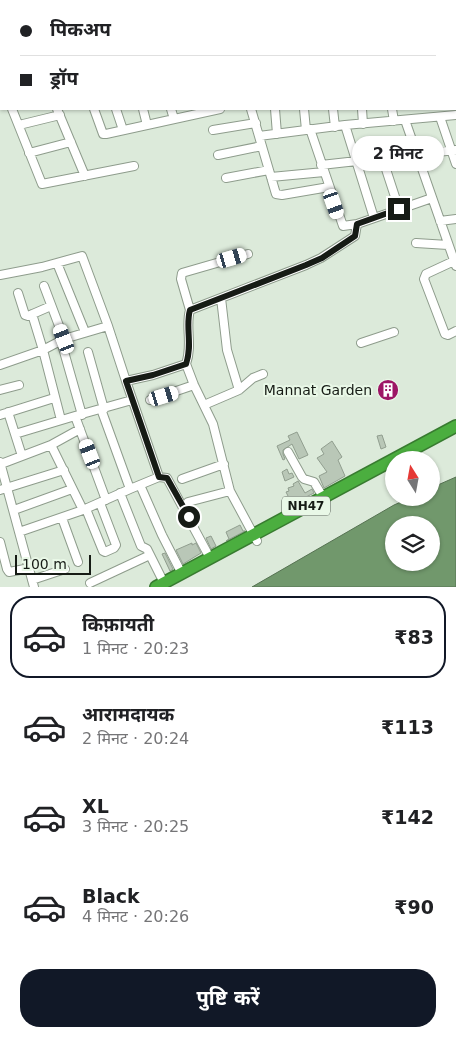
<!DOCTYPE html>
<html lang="hi">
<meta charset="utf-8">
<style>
body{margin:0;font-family:"DejaVu Sans","Noto Sans Devanagari",sans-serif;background:#f2f2f2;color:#202124;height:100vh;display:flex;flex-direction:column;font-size:19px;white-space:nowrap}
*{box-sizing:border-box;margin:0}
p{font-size:16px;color:#757577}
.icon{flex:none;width:28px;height:28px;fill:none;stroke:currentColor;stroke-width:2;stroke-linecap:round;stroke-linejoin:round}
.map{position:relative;height:587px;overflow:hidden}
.drawer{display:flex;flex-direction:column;background:#fff;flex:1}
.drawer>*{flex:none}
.guide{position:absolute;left:0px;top:0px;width:456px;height:110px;box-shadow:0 1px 4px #0004;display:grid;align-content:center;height:110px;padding:0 20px;background:#fff}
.needle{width:32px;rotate:349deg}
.controls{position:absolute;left:385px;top:451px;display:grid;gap:10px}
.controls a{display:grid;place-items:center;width:55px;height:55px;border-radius:50%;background:#fff;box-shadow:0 1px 4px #0004;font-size:25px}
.scale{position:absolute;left:15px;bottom:12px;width:76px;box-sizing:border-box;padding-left:5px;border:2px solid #161b15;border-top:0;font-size:14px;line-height:18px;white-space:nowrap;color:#161b15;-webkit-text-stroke:4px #e9f8e7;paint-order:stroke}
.end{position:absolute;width:22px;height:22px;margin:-11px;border:6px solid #161b15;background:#fff;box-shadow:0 0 0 2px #fff}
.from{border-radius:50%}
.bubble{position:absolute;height:35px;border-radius:18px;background:#fff;box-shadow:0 1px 4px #0004;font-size:16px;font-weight:700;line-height:35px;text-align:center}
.car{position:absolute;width:15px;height:30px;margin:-15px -8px;border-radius:6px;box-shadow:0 0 4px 1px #0007;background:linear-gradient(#fff 24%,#345 0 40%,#fff 0 76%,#345 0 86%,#fff 0)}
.guide b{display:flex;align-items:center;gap:18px;height:48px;font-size:19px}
.guide b+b{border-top:1px solid #e0e0e0}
.guide i{width:12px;height:12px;background:#202124}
ul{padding:9px 0 0;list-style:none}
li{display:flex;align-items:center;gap:15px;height:82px;margin:0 10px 8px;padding:0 10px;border:2px solid transparent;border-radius:20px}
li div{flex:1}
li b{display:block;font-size:19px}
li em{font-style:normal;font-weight:700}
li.on{border-color:#111827}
li>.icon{width:45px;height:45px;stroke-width:1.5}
.action{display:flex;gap:10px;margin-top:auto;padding:10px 20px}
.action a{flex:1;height:58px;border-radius:20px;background:#111827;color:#fff;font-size:20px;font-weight:700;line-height:58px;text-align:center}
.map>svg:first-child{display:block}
</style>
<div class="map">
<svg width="456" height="587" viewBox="0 0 456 587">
<rect width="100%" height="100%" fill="#dceada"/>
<path fill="#71986c" stroke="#567252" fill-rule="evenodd" d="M456,477V587H252L394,505L410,498H431V488ZM394,525H431V562H394Z"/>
<path fill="#b9c7b7" stroke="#919e8f" d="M389,385L393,394L388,396L383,387Z
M297,432L308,455L299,459L292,444L283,450V454L285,459L283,460L277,446L290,440L288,436Z
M382,435L386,447L381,449L377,436Z
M332,441L342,457L338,460L345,476L324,488L319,476L327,472L317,458L324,454L321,449Z
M287,469L289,474L292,473L294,477L285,481L282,472Z
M298,481L305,493L312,489L314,493L292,504L286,492L289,491L288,488L294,486L293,484Z
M240,525L243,531H245L226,541L229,539L226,532Z
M211,536L216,546L211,549L206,538Z
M192,543V545L196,543L201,553L183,564L176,550Z
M165,553L173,569L170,571L162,554Z"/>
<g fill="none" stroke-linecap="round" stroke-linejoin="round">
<g stroke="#8e9c8c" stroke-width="10">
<path id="minor" d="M10,0V1
M30,0L31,1
M59,0V1
M87,0L88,1
M118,0V1
M148,0V1
M176,0V1
M206,0L207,1
M235,0V1
M263,0L264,1
M292,0V1
M322,0V1
M352,0V1
M382,0V1
M410,0V1
M440,0V1
M455,18H456
M0,62H1
M0,77L1,81
M0,95L1,94
M12,109L42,184L134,166
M57,109L85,176
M94,109L103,134H106L220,109
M116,109L123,130
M143,109L147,125
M171,109L174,119
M251,109L276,194L282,195L329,187
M275,109L277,134
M304,109L306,130
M333,109L335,127
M362,109L363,124
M392,109L394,121
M440,117L456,164
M405,120L456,266
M19,125L60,115
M345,125L374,218
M310,129L343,226L357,224L432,198
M213,130L256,123
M259,136L345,125L456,115
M29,153L71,142
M218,155L262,146
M382,157L399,209
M321,165L456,150
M271,177L324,172
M226,178L269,170
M440,221L456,219
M416,243L448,245
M454,261L426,274L424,279L445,334L448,335L456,331
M57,263L85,332
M0,275L42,267L82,256L108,326L126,381
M44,286L64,339
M18,293L25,315L28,316L51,306
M221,298L227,350L239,390
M190,310L181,279L182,273L248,254
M32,314L43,350L61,420
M61,341L82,415
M361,343L394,332
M88,352L104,409
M186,364C193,344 185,327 190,310L306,265L321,258L355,236L357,224
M0,365L43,350L64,339L108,326
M0,390L19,385
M150,400L194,385
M204,405L239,390L253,378L263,374
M8,412L22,456
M0,415L54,398
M80,429L51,445L83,510
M15,434L75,416
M288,452L302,477L304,479L314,482L323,497
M0,462L34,587
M1,464L51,445
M159,477L126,381L153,375L186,364L194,385L213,424L230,491L257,541
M182,479L224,464
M140,485L162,535L182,574
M130,489L159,477L167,478L210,558
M0,490L64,470
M120,493L141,546L147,549L164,583
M106,500L75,416L132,400
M188,502L230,491
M86,509L103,551L105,552L114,548L116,545L100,503
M14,510L72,489
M62,518L78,562
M19,532L83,510L130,489L101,409
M0,542L7,569L9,572L30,568
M32,580L65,569
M90,583L150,555"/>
</g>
<g stroke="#387b30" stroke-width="14">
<path id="highway" d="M156,587L456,426"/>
</g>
<use href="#minor" stroke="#fff" stroke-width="8"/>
<use href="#highway" stroke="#4bae3f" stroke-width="11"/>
</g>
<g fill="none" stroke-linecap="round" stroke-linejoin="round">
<path stroke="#161b15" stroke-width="6" d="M189,517L167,478L159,477L126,381L153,375L186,364C193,344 185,327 190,310L306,265L322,258L355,236L357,224L399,209"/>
</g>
<defs>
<g id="building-disc" transform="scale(1.125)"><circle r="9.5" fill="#9d1665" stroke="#e9f8e7"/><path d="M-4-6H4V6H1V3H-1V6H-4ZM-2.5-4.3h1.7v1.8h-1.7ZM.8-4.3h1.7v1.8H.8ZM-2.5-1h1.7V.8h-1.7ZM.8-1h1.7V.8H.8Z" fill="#fff"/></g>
</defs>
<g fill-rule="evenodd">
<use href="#building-disc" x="388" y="390"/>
</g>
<g text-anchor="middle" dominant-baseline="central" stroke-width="4" stroke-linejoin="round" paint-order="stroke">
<rect fill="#e9f8e7" stroke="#555d54" stroke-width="1" x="282" y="496.5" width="48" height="19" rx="4"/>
<g font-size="12" font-weight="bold" fill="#161b15">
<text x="306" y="506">NH47</text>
</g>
<g font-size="14" fill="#161b15" stroke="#e9f8e7" text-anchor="end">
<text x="372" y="390">Mannat Garden</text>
</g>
</g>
</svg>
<div class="controls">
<a><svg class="needle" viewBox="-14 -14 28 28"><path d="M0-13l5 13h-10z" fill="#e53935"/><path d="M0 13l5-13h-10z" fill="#757577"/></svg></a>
<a><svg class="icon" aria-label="layers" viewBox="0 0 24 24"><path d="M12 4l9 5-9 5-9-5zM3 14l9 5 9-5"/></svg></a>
</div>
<div class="scale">100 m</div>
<i class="end from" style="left:189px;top:517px"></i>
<i class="end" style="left:399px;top:209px"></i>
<div class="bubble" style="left:352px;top:136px;width:92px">2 मिनट</div>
<i class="car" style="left:334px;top:204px;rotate:161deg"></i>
<i class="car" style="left:232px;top:258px;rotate:74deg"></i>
<i class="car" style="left:64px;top:339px;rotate:339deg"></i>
<i class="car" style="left:164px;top:396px;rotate:73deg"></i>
<i class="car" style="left:90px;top:454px;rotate:339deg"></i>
<div class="guide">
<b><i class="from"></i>पिकअप</b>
<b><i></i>ड्रॉप</b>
</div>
</div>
<section class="drawer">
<ul>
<li class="on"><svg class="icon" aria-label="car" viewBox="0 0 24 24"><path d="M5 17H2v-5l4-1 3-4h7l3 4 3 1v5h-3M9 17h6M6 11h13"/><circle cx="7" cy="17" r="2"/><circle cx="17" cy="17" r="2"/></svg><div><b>किफ़ायती</b><p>1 मिनट · 20:23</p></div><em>₹83</em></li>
<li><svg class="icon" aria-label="car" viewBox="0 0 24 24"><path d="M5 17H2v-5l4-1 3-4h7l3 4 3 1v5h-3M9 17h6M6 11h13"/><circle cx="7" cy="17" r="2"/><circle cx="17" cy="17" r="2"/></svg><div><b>आरामदायक</b><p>2 मिनट · 20:24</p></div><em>₹113</em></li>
<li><svg class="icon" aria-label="car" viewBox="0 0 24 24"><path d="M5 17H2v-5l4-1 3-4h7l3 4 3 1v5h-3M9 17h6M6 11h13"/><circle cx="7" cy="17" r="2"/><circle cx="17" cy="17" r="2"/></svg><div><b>XL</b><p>3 मिनट · 20:25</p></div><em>₹142</em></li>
<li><svg class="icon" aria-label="car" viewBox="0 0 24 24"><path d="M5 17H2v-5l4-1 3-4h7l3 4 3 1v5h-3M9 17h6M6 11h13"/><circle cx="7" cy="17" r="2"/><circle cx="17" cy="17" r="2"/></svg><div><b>Black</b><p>4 मिनट · 20:26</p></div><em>₹90</em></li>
</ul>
<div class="action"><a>पुष्टि करें</a></div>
</section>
